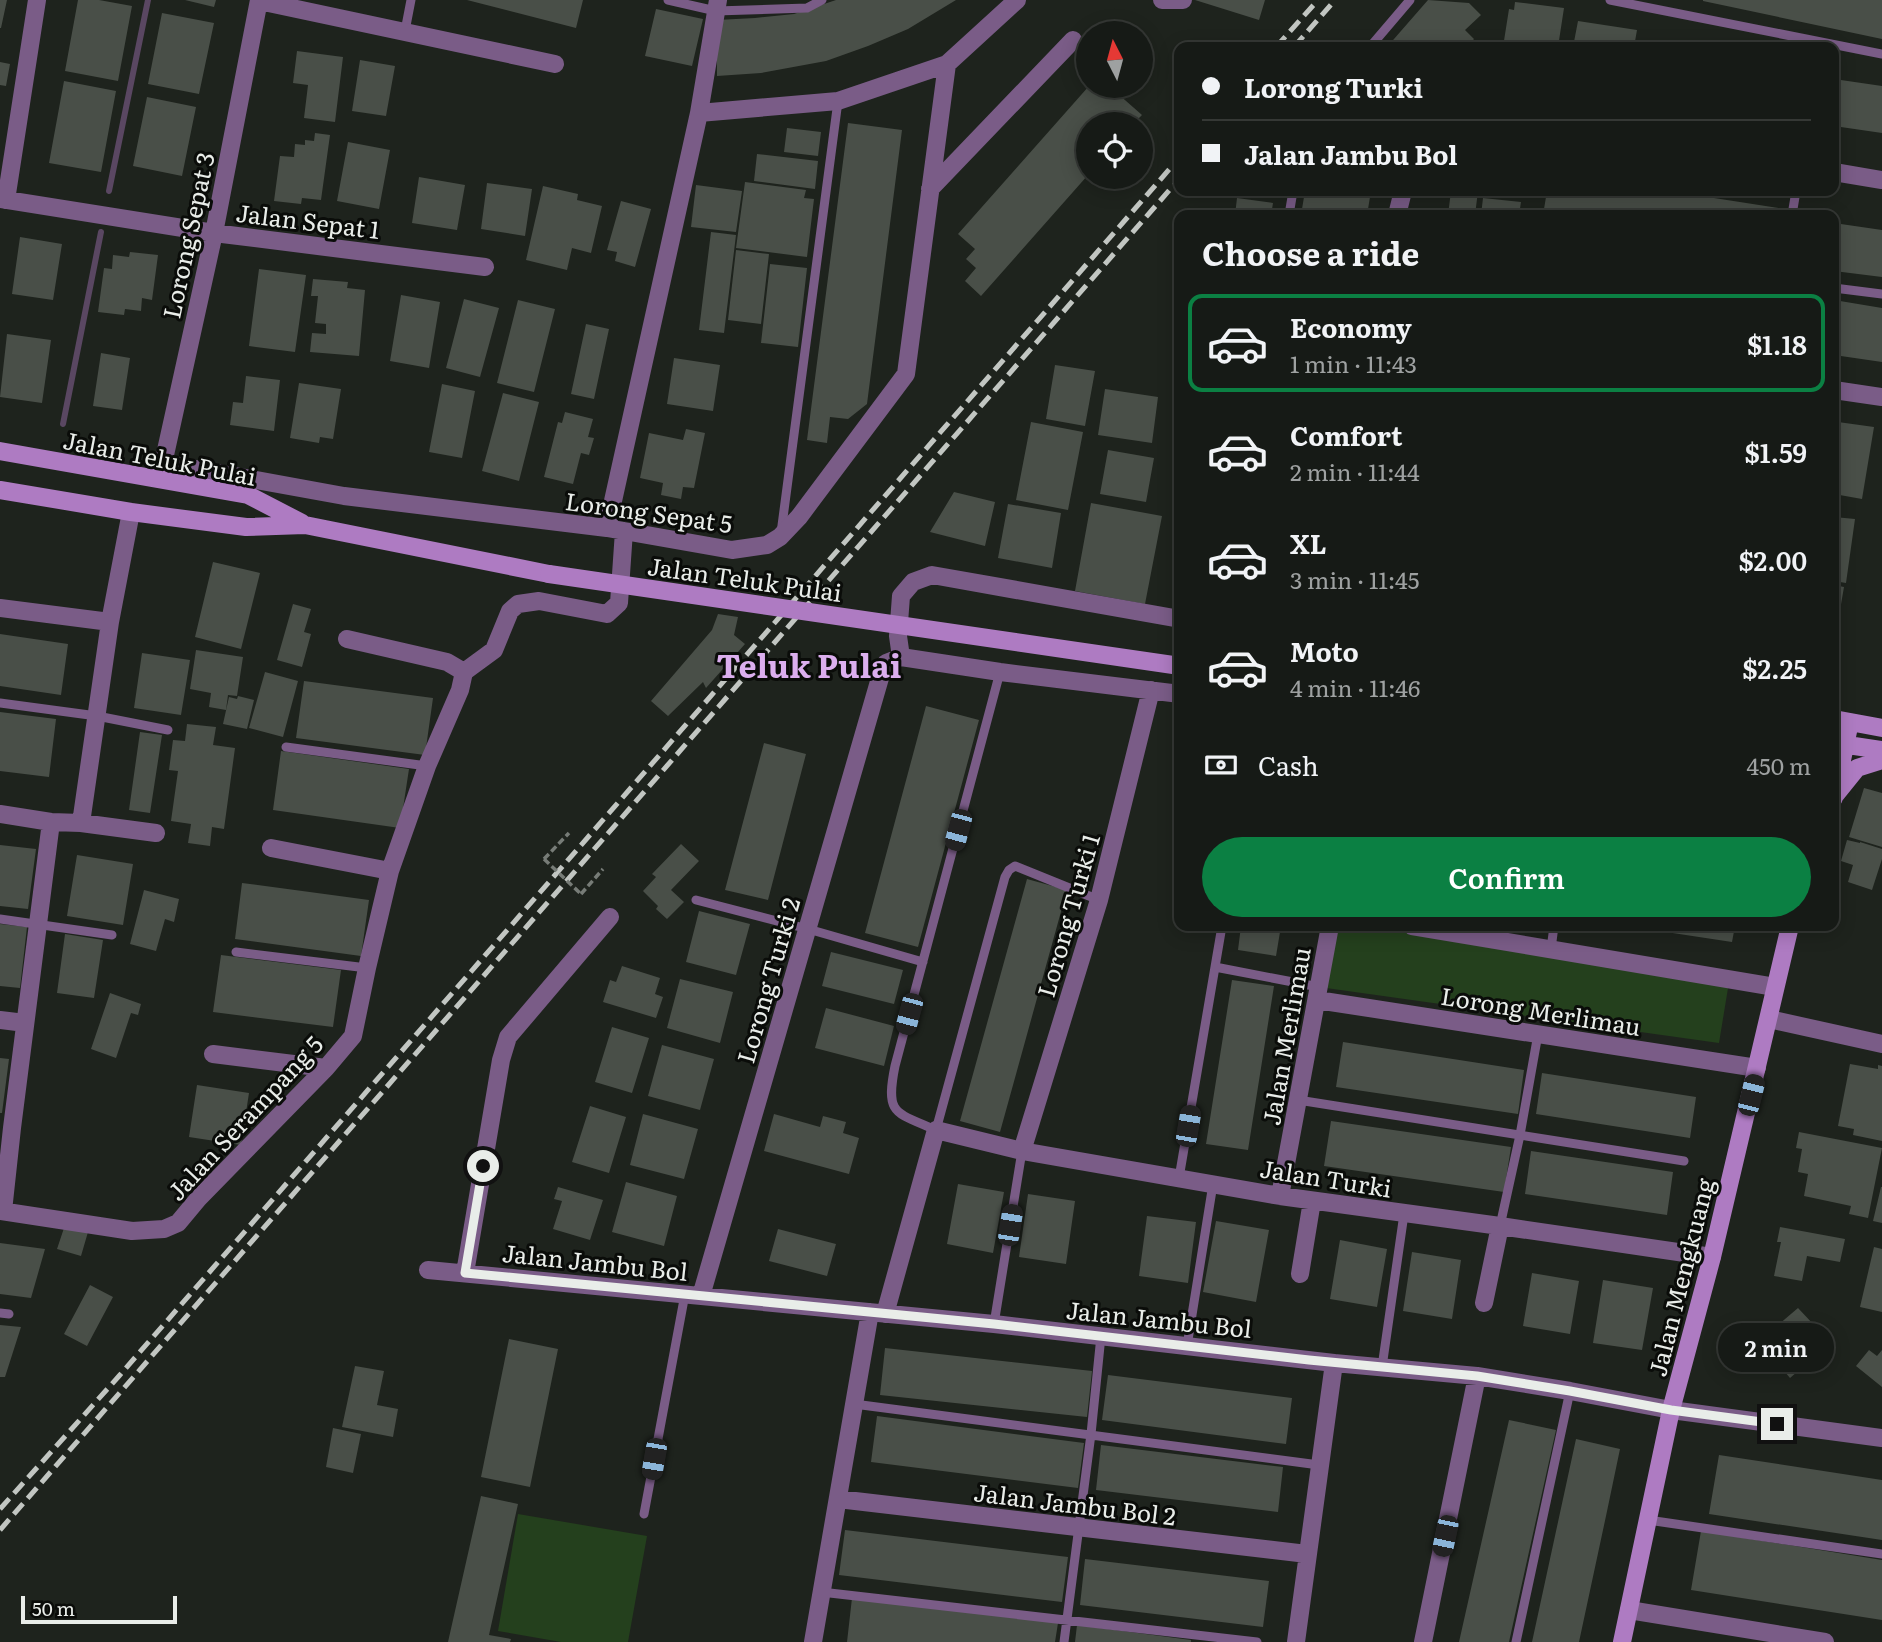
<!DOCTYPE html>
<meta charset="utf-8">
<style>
body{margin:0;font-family:Literata,serif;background:#232723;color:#f1f3f6;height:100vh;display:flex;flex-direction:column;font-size:26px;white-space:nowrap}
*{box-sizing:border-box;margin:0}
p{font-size:23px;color:#9ea1a1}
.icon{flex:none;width:38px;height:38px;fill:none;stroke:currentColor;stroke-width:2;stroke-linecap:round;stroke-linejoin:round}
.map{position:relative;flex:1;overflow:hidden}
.drawer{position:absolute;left:1174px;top:210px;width:665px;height:721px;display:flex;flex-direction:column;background:#161a16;border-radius:14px;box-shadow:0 4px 18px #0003,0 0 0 2px #353835}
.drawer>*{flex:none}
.hud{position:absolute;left:1174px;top:42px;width:665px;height:154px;border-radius:14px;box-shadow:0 4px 18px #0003,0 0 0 2px #353835;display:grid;align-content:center;height:154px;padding:0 28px;background:#161a16}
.needle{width:46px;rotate:354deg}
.fabs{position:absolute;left:1076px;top:21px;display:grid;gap:14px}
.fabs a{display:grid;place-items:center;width:77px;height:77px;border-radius:50%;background:#161a16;box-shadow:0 4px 18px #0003,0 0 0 2px #353835;font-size:35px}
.scale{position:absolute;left:21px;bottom:18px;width:156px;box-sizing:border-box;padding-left:7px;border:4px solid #e9ede9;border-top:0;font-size:19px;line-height:24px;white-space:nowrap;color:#e9ede9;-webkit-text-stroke:5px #0a0c09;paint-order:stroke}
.end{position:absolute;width:32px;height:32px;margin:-16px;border:9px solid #e9ede9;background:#111;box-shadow:0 0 0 4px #111}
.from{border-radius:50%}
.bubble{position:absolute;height:49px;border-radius:24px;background:#161a16;box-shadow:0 4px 18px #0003,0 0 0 2px #353835;font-size:23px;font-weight:600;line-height:49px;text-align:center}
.car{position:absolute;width:21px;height:42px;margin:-21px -10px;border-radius:9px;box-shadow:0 0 5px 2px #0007;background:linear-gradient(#222 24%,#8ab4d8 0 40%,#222 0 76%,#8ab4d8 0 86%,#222 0)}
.hud b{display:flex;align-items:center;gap:24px;height:66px;font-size:26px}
.hud b+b{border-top:2px solid #353835}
.hud i{width:18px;height:18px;background:#f1f3f6}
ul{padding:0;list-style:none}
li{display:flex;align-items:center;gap:21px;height:98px;margin:0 14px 10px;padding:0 14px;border:4px solid transparent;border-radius:14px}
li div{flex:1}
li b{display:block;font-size:26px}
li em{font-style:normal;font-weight:600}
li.active{border-color:#0b8043}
li>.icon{width:63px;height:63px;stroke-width:1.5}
h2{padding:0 28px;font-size:32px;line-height:84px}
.pay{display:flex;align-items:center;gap:18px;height:77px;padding:0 28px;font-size:26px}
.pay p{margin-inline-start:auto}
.primary-button{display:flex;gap:14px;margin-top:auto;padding:14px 28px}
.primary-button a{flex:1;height:80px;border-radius:42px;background:#0b8043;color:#fff;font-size:28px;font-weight:600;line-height:80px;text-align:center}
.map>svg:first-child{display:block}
</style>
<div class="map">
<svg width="1882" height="1642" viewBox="0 0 1882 1642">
<rect width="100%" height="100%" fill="#1e231d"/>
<path fill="#24401d" d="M1325,926H1376L1729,982L1719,1043L1319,987Z
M518,1514L647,1536L628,1642H561L498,1631Z"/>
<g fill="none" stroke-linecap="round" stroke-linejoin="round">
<path stroke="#5a4762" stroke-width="6" d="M109,191L148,0
M63,424L101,232"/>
</g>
<path fill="#494f48" d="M0,0H7L1,28H0Z
M78,0H99L132,6L118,81L65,71Z
M185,0H216L214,7Z
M467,0H583L576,28Z
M836,0H956L908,29L868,46L826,61L761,73L717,76V20L755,18L794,14Z
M1195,0H1265L1259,20Z
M1428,0L1469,3L1481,15L1465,30L1474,39L1467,47H1387Z
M1703,0H1882V39L1703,1Z
M1515,2L1564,8L1558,47H1503L1509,9L1514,10Z
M656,9L703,19L692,66L645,56Z
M162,13L214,23L199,94L148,84Z
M1578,21L1637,30L1634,47H1573Z
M297,51L343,57L335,122L304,118L308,85L293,83Z
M360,60L395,66L386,116L352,111Z
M0,62L10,64L6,86L0,85Z
M1834,79L1882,86V133L1834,126Z
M64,81L116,91L101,172L49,163Z
M1089,86H1109L1142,115L1133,124H1088V175L981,296L965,281L976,268L966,259L975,249L958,234Z
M147,97L196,107L182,176L133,166Z
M848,123L902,130L867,404L848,419L830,417L827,443L807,440Z
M787,128L821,132L818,156L784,152Z
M315,133L330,135L321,200L302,198L301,204L274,201L280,156L294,157L295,144L305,145V140L314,141Z
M348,142L390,150L379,209L337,201Z
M757,154L818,161L815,189L754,181Z
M419,177L465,185L457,230L412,223Z
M745,182L806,190L804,198L814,199L807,257L736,248Z
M487,183L532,189L525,236L481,229Z
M696,185L742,191L736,232L691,227Z
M543,186L578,194L577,200L602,206L591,253L572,248L567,270L526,260Z
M1305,191H1371L1367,215H1301Z
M1451,191H1478L1475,215H1448Z
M1547,191H1669L1792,210L1791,215H1543Z
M1237,198L1273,203L1271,215H1235Z
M1483,198L1521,202L1519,215H1481Z
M621,201L651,209L635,267L615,261L617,252L607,250Z
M1834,223L1882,230V277L1834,271Z
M711,232L736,235L724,333L699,330Z
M20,237L62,244L53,300L12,294Z
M736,250L769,254L761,324L728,320Z
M130,252L158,255L152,300L142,298L141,311L125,309L124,315L98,312L104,268L112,269L113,255L129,257Z
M770,264L807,268L798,347L761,343Z
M259,269L306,275L295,352L249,346Z
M313,279L348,282L347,288L365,290L359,356L310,352L312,333L326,334V324L315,323L318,296H311Z
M401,295L440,302L429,368L390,361Z
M464,299L499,308L480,377L446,368Z
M518,300L555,309L534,392L497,383Z
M1834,300L1882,308V362L1834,355Z
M586,324L609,329L594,399L571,394Z
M7,334L51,340L42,403L0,397Z
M101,353L130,358L122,410L93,406Z
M674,358L720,365L713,411L667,404Z
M1055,365L1095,371L1085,426L1046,419Z
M246,376L280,380L274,431L230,425L233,402L243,403Z
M299,383L341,389L333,439L320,437L319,443L290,438Z
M442,384L475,391L462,458L429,452Z
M1105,389L1158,397L1152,443L1098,435Z
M503,393L539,402L519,481L482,471Z
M565,412L593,419L588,437L594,438L589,455L581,453L573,484L544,477L558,422L562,423Z
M1031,422L1083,432L1068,510L1016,500Z
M1838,422L1874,427L1862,499L1834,494V446Z
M686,429L705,433L694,488L683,487L681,499L661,495L663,483L640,478L649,433L683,440Z
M1108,450L1154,458L1146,502L1100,494Z
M954,492L995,502L985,546L930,532Z
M1091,503L1162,516L1145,604L1075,591Z
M1008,504L1061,513L1052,568L998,558Z
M1834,517L1855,519L1846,583L1834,581Z
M213,562L260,573L241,649L195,637Z
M1834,585L1844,587L1835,639H1834Z
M293,604L311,609L304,632L311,634L302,667L277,660Z
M718,614L738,617L734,635L745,644L706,688L703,682L668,716L651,701L712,630Z
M0,634L68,644L61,695L0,686Z
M196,650L243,657L237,696L228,695L226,710L209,707L211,693L190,689Z
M142,653L190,660L181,715L134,708Z
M265,672L298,681L283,737L249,728Z
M304,681L433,698L425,755L296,738Z
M238,696L254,700L247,729L223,724L229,697L237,699Z
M926,706L979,720L918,947L865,933Z
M0,712L56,719L49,777L0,771Z
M187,724L216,727L213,745L235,748L224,829L212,827L210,846L188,843L191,824L171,821L178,771L169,770L173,740L185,741Z
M140,732L162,735L150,813L129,810Z
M764,743L806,754L768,900L725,890Z
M281,751L409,769L400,828L273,810Z
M1864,788L1882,793V847L1849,837Z
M1847,840L1860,843V842L1882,849V859L1872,890L1848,882L1853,865L1841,861Z
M681,844L699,861L671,890L684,902L667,919L656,909L658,906L643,891L656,877L652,874Z
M0,845L36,849L28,909L0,906Z
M77,855L133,864L123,925L67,916Z
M1027,879L1067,890L1000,1132L960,1121Z
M242,883L369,900L361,956L235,939Z
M144,890L179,899L174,922L165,919L156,951L130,944Z
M699,911L750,924L736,975L686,962Z
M0,924L27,927L20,988L0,986Z
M1241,926H1281L1276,956L1238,950Z
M1633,926H1735L1732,942L1633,927Z
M65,934L103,940L94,998L57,993Z
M831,952L903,970L894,1004L822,986Z
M221,955L341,970L333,1027L213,1012Z
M622,966L660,978L655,994L663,997L656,1018L603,1002L610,980L616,982Z
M680,979L733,992L720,1043L667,1028Z
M1232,980L1274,986L1248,1150L1206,1144Z
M110,993L141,1004L138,1015L131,1013L116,1058L91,1049Z
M826,1008L894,1026L884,1066L815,1048Z
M612,1027L649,1038L632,1093L595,1082Z
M1343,1042L1524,1070L1518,1114L1336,1087Z
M662,1045L714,1059L700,1110L648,1096Z
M0,1058L9,1059L2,1113H0Z
M1850,1064L1878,1069V1065L1882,1066V1141L1853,1135L1854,1129L1838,1126Z
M1542,1073L1696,1097L1690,1138L1536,1114Z
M197,1085L249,1093L241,1145L189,1137Z
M590,1106L626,1117L609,1173L572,1162Z
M643,1114L698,1129L684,1179L630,1165Z
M774,1114L820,1127L823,1116L846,1122L843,1133L859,1138L849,1174L764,1151Z
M1331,1121L1511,1147L1504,1192L1324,1166Z
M1799,1132L1882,1148L1868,1218L1849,1214L1851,1206L1804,1196L1808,1174L1798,1172L1802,1149L1796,1148Z
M1531,1151L1673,1172L1667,1215L1525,1194Z
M626,1182L677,1196L664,1246L612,1232Z
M958,1184L1004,1192L993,1253L947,1244Z
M558,1187L603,1200L590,1240L553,1229L562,1201L554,1199Z
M1881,1187H1882V1223L1873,1221Z
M1028,1194L1075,1201L1066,1264L1019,1257Z
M1147,1216L1196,1222L1188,1283L1139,1276Z
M1216,1221L1269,1230L1256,1302L1203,1292Z
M65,1225L88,1232L81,1256L57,1249Z
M1780,1227L1845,1239L1840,1262L1807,1256L1802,1281L1774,1276L1781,1242H1777Z
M778,1229L836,1244L827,1276L769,1261Z
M1340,1240L1387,1249L1377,1307L1330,1299Z
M0,1243L45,1249L31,1298L0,1294Z
M1874,1247L1882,1249V1312L1860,1307Z
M1412,1252L1461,1260L1452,1319L1403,1311Z
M1532,1273L1579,1281L1570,1334L1523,1326Z
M1603,1280L1653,1288L1642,1350L1593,1343Z
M90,1285L113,1297L87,1346L64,1334Z
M1798,1308L1814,1325L1810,1328L1826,1347L1790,1378L1780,1366L1773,1372L1752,1347Z
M0,1325L21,1327L5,1377H0Z
M509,1339L558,1349L530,1487L481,1477Z
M885,1348L1092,1371L1087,1417L880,1395Z
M1869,1350L1877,1356L1882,1350V1387L1856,1366Z
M355,1366L384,1371L377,1405L398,1409L393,1437L342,1427Z
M1108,1375L1292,1398L1286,1444L1102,1420Z
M877,1416L1084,1443L1078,1488L871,1462Z
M1509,1420L1556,1430L1509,1642H1459Z
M333,1428L361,1434L353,1473L326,1467Z
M1576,1439L1620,1449L1606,1516L1579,1642H1532Z
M1101,1445L1283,1467L1278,1512L1096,1490Z
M1719,1455L1882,1480V1540L1709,1514Z
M481,1496L518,1504L489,1635L511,1639L510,1642H448Z
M845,1530L1068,1557L1062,1602L839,1575Z
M1701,1531L1882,1560V1620L1691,1590Z
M1085,1559L1269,1581L1263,1627L1080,1605Z
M852,1598L1058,1623L1055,1642H847Z
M1077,1625L1191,1640V1642H1075Z"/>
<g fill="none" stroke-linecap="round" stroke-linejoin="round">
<path stroke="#777c77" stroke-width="3.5" stroke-dasharray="7 3.5" stroke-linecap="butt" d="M544,859L569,833
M581,894L603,869"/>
<path stroke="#7a5c87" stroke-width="9" d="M668,0L716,11L807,8L822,0
M1610,0L1882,54
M405,31L411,0
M1370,47L1410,0
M1289,215L1293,191
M1792,215L1796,191
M1834,288L1882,294
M781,533L838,101
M1000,672L895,1066C885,1115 895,1112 936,1130L1005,877L1009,870L1015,866L1099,900
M0,703L97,716L168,730
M286,747L427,766
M696,900L808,929L923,962
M0,919L112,935
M1551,949L1554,926
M236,952L367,968
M1215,967L1319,987
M1298,1100L1684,1161
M1179,1178L1222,926
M1500,1226L1520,1135L1538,1034
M0,1313L9,1314
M994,1324L1022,1151
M1187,1346L1213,1184
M1382,1367L1404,1214
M854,1404L1319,1465
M644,1514L685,1294
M1648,1520L1882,1554
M821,1592L1257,1642
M1064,1642L1091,1434L1101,1336
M1516,1642L1570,1391"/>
<path stroke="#7a5c87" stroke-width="18" d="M1162,0H1183
M259,1L555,64
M699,113L838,101L947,64L1017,0
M1834,172L1882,180
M930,189L1073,40
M0,199L214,233L485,267
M6,200L37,0
M1397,215L1403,191
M1834,390L1882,397
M163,463L344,496L607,528L732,550L767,545L780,537L799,517L906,374L947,64
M161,473L214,233L259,0
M607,528L699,113L718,0
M0,608L110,622
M347,639L447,662L464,672
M901,657L898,636L901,596L913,582L932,575L1180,619
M464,672L494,650L510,611L518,604L539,601L607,614L619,603L624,531
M0,814L51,822L81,823L156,833
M81,823L110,622L131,512
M271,848L390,871
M1412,926L1775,987
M1317,1000L1757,1068
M1769,1019L1882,1044
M0,1020L25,1023
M213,1054L326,1068
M1022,1151L1099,900L1151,690
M1280,1196L1330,926
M0,1211L132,1231L164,1229L178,1223L198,1199L326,1068L353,1036L367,968L390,871L427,766L460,690L464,672
M3,1211L12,1128L51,822
M428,1270L994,1324L1334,1363L1477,1376L1570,1391L1671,1410L1882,1438
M465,1273L501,1060L508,1037L610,917
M1300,1274L1312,1201
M701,1296L880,678L886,663L901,657L1000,672L1180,694
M1484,1303L1500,1226
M885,1314L936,1130L1022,1151L1280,1196L1500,1226L1712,1257
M838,1499L1307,1554
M1629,1610L1825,1642
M813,1642L870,1312
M1296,1642L1334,1363
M1423,1642L1477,1376"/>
<path stroke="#ae7bc2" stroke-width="18" d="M0,451L248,495L302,523
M0,490L131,512L246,527L305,525L549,574
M1834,719L1882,728
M1834,743L1882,750
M1836,794L1857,768L1882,760
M1834,798L1850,722
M1622,1642L1671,1410L1712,1257L1790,926"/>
<path stroke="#c2c6c2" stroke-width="5" stroke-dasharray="14 7" stroke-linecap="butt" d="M1276,47L1318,0
M1294,47L1335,0
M0,1509L119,1376L1180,157
M0,1530L1180,178"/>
<path stroke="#777c77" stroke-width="3.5" stroke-dasharray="7 3.5" stroke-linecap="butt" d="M544,859L581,894"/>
<path stroke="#ae7bc2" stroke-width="18" d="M549,574L1180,666"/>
</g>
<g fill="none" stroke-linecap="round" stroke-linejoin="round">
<path stroke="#e9ede9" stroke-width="9" d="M483,1166L465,1273L994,1324L1309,1360L1477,1376L1570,1391L1671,1410L1777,1424"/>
</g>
<g text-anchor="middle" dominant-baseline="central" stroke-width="6" stroke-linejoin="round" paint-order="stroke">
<g font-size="24" fill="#e9ede9" stroke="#0a0c09">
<text transform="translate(308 220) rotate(7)">Jalan Sepat 1</text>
<text transform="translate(187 235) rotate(-78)">Lorong Sepat 3</text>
<text transform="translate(160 457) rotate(11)">Jalan Teluk Pulai</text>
<text transform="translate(649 511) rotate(8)">Lorong Sepat 5</text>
<text transform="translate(745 578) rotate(8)">Jalan Teluk Pulai</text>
<text transform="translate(1067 915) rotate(-74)">Lorong Turki 1</text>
<text transform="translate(767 980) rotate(-74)">Lorong Turki 2</text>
<text transform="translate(1541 1010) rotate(9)">Lorong Merlimau</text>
<text transform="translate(1285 1036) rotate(-80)">Jalan Merlimau</text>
<text transform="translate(244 1117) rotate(-47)">Jalan Serampang 5</text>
<text transform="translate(1326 1177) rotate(9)">Jalan Turki</text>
<text transform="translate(595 1261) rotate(6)">Jalan Jambu Bol</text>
<text transform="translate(1680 1277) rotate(-76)">Jalan Mengkuang</text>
<text transform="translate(1159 1318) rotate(6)">Jalan Jambu Bol</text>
<text transform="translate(1075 1503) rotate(7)">Jalan Jambu Bol 2</text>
</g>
<g font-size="32" font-weight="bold" fill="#dbaeee" stroke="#0a0c09">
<text x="809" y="664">Teluk Pulai</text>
</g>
</g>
</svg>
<div class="fabs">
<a><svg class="needle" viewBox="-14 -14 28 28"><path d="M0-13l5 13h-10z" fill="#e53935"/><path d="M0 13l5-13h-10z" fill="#9ea1a1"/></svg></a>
<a><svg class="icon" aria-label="locate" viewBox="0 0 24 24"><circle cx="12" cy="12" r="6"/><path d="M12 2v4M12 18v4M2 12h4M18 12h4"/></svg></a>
</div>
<div class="scale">50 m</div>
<i class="end from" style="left:483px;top:1166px"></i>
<i class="end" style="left:1777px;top:1424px"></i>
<div class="bubble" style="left:1718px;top:1323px;width:116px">2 min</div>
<i class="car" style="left:958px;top:830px;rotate:195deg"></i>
<i class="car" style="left:909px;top:1014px;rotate:195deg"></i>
<i class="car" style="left:1751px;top:1095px;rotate:14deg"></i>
<i class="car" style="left:1188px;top:1126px;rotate:10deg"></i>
<i class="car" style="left:1010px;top:1225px;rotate:9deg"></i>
<i class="car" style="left:654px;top:1459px;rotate:190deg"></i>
<i class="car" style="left:1445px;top:1536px;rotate:192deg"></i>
<div class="hud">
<b><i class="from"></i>Lorong Turki</b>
<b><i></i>Jalan Jambu Bol</b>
</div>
<section class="drawer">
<h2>Choose a ride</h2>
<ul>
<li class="active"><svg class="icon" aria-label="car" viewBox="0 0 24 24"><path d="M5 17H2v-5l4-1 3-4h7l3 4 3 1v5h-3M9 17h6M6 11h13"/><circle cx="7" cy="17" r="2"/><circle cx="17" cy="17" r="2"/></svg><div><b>Economy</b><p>1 min · 11:43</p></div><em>$1.18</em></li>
<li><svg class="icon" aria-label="car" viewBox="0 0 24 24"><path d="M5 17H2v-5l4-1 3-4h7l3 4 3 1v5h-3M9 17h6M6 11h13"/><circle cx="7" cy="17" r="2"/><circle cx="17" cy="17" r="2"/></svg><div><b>Comfort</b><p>2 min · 11:44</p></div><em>$1.59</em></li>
<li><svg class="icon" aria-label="car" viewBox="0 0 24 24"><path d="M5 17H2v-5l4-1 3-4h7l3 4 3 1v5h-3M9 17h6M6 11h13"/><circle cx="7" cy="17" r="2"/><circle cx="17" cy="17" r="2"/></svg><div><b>XL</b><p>3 min · 11:45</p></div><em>$2.00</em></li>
<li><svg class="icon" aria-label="car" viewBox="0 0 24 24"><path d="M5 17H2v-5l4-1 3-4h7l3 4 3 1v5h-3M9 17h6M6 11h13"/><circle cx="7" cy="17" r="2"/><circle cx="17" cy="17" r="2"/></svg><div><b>Moto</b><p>4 min · 11:46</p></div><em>$2.25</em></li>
</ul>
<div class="pay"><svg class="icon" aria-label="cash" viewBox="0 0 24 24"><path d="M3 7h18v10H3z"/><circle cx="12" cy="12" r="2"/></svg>Cash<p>450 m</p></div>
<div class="primary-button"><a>Confirm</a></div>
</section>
</div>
